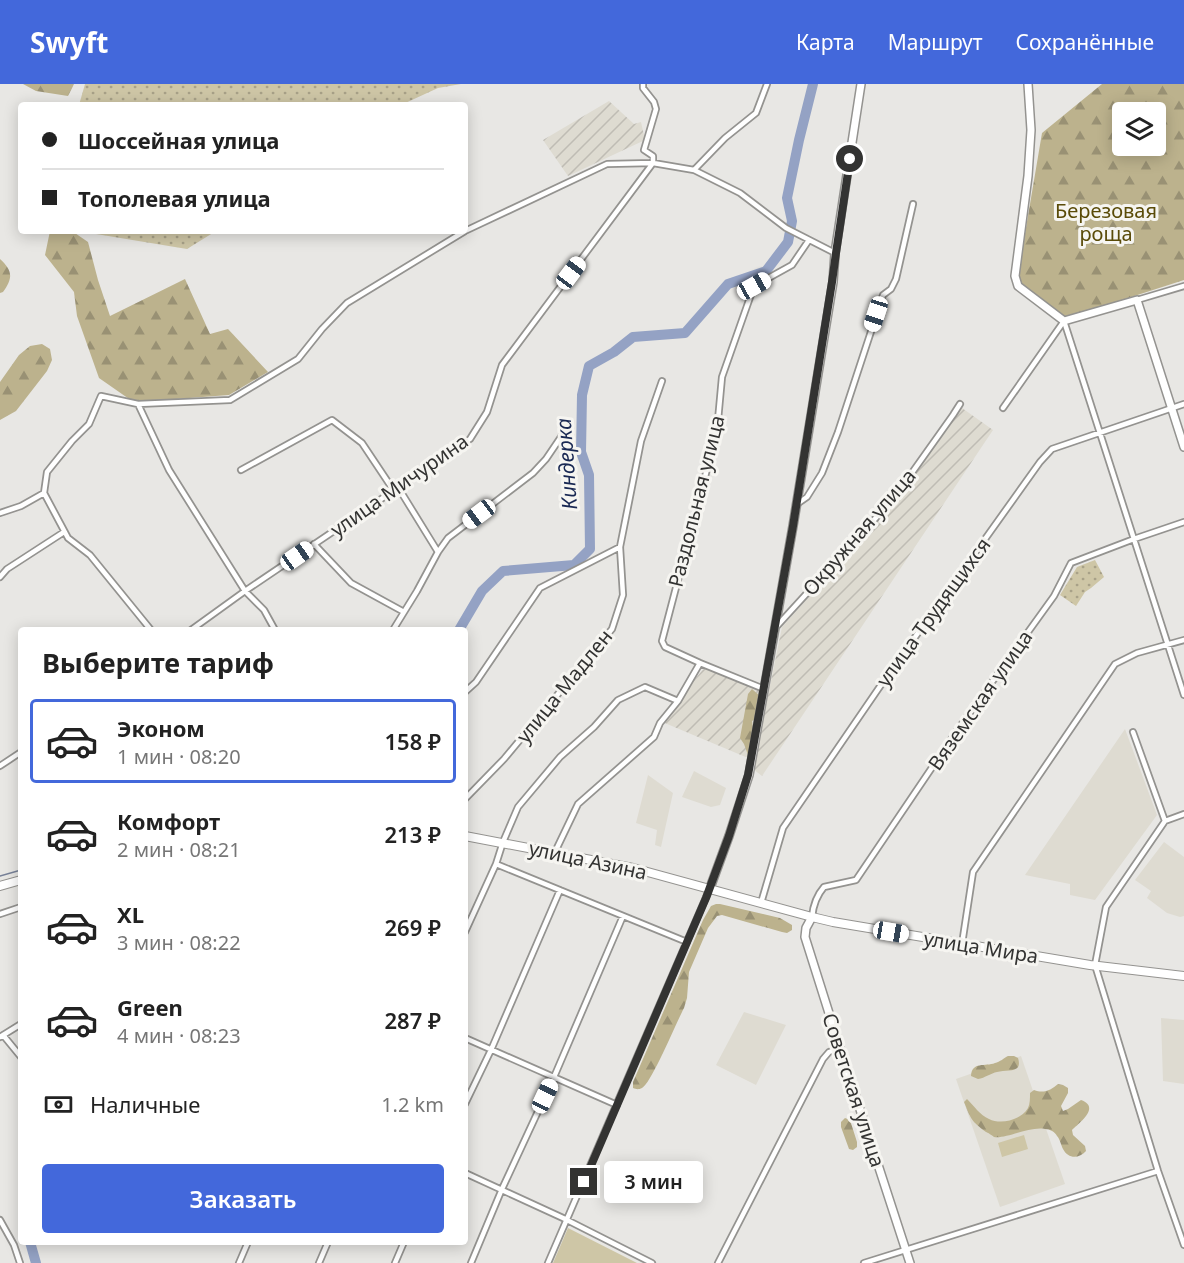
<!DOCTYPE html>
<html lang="ru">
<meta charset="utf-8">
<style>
body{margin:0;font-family:"Noto Sans",sans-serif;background:#f6f6f6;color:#222;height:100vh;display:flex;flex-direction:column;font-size:22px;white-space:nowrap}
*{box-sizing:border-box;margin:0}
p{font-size:20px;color:#767676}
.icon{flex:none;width:33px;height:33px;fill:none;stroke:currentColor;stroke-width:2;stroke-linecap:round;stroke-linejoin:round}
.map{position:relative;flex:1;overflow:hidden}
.side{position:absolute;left:18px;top:543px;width:450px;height:618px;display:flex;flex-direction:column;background:#fff;border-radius:6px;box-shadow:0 3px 15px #0003}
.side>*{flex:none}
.guide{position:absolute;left:18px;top:18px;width:450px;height:132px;border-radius:6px;box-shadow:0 3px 15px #0003;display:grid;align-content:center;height:132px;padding:0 24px;background:#fff}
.fabs{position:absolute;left:1112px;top:18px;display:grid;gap:12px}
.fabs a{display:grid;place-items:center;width:54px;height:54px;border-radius:6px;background:#fff;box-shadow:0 3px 15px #0003;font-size:30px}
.end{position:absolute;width:27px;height:27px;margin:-14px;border:8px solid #333332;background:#fff;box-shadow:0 0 0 3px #fff}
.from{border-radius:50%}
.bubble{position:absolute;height:42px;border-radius:6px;background:#fff;box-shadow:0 3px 15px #0003;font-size:20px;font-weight:600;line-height:42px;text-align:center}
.car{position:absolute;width:18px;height:36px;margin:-18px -9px;border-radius:8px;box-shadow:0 0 4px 2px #0007;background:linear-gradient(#fff 24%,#345 0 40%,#fff 0 76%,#345 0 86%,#fff 0)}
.guide b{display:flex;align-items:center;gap:21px;height:57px;font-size:22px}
.guide b+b{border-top:2px solid #e0e0e0}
.guide i{width:15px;height:15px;background:#222}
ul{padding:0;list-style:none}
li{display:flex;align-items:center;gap:18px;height:84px;margin:0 12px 9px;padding:0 12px;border:3px solid transparent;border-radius:6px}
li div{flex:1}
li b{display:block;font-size:22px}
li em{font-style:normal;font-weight:600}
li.selected{border-color:#4368db}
li>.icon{width:54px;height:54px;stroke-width:1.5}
h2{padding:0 24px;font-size:27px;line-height:72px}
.pay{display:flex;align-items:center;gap:15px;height:66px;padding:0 24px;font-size:22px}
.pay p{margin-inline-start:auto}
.button{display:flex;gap:12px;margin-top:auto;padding:12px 24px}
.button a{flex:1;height:69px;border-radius:6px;background:#4368db;color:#fff;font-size:24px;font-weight:600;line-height:69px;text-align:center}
header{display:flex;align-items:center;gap:36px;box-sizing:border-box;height:84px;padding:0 30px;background:#4368db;color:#fff}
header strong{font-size:28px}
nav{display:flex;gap:33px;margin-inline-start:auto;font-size:21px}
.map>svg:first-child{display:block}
</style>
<header>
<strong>Swyft</strong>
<nav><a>Карта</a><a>Маршрут</a><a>Сохранённые</a></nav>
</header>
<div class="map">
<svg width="1184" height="1179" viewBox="0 0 1184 1179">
<defs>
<pattern id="industrial-furrows" width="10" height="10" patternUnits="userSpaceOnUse" patternTransform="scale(1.5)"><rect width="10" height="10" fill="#dedbd1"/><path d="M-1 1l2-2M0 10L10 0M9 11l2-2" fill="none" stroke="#bfbcb4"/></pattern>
<pattern id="forest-firs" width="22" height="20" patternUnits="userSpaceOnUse" patternTransform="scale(1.5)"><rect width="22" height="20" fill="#bcb28d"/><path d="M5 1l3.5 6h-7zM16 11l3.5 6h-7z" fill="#999174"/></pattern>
<pattern id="park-dots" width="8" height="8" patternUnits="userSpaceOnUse" patternTransform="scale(1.5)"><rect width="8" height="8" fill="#cec6a6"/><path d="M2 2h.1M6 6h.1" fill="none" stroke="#a8a188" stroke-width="1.8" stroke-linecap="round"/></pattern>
</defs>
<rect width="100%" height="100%" fill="#e8e7e4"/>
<path fill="#dedbd1" d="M1125,645L1157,731L1095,816L1070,811V800L1025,791Z
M694,687L726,704L720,721L711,723L682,713Z
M648,691L673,709L661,763L655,761L657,746L636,739Z
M1164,758L1184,773V832L1180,833L1167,829L1147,814L1151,807L1135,796Z
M744,928L786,941L756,1001L716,981Z
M1161,934L1184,936V1000L1163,997Z
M1021,972L1065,1100L1000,1123L956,995Z"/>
<path fill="url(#industrial-furrows)" d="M609,17L634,40L641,38L645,56L568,92L543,56Z
M962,324L993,346L762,692L753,685L782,543L899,413Z
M705,583L761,607L748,674L660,637Z"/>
<path fill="#cec6a6" d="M1024,1051L1028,1065L1002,1073L998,1059Z
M568,1144L637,1179H553Z"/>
<path fill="url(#forest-firs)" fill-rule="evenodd" d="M23,0H74L68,12L36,7Z
M1102,0H1184V196L1066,234L1017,197L1042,49ZM1122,28H1155V62H1122Z
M50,147H72L88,158L98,196L110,232L185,195L210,250L228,245L268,288L229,311L136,318L132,317L99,294L77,232L74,208L45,171Z
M0,175C13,187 13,194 3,208L0,209Z
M42,260L50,265L52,276L47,287L16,327L0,336V298L19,271L30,262Z
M752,605L761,613L757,622L756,635L752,637L754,653L748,671L744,660L740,654L748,610Z
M716,820H720L780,834L792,841V846L787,849L782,848L722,831L717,832L708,844L689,888L687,914L684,924C677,937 651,1000 642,1004C638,1006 636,1005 633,1004V998L703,836L711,822Z
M1008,972H1014L1018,974C1023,990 1007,985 997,988C991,989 985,994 978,995L971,992C972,977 985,983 995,979C1000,978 1004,974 1008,972Z
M1058,1000L1063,1001L1068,1004V1009L1061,1022L1063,1027L1068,1025L1081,1016C1101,1023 1079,1039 1072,1046L1073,1051L1085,1062L1086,1067C1079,1075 1068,1075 1063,1065C1061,1061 1060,1055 1057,1052C1055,1048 1050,1045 1045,1045C1030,1042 1006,1055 994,1053C993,1052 987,1048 986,1048C971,1037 971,1035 964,1018L967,1015C974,1022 980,1031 989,1035C1001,1041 1021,1036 1028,1024C1030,1020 1030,1014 1030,1009L1034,1006C1044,1010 1051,1006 1058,1000Z
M845,1034L850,1036L857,1058V1063L853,1066L849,1065L841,1043V1038Z"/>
<path fill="url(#park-dots)" d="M85,0H461L438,4L401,21H79Z
M94,147H216L187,165L96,150Z
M1095,476L1104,493L1091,504L1085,508L1076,522L1060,511L1077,483Z"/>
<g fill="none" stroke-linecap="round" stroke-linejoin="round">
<path stroke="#778198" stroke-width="1.5" d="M0,792L21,786"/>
<path stroke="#94a2c4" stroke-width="10" d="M459,546L482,507L503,487L574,481L590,465L589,391L581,368L582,311L589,282L614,268L633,253L685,249L728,200L766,187L788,158L792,137L787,114L799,56L813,0
M30,1158L36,1179"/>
<g stroke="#949390" stroke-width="8">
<path id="street" d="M694,86L725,54L756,29L767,0
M1137,216L1184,202
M1064,237L1184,611
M138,320L169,386L245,507L264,526L275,546
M1003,324L1064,237
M241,386L332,336L362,359L394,407L401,408L438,468
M44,409L68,454L90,471L151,546
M797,420L807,413L822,389L838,348L883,211L891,205L896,195L913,120
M0,429L21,422L44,409L47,388L72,357L89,340L101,312L138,320L230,316L298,275L322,245L347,219L465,147L607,80L653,79L694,86L740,109L786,144L835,169
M314,460L351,499L404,528
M0,493L7,485L64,448
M777,542L894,414L953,331L960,320
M191,546L245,507L470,355L487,328L502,281L653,79V72L644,66L656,25L654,18L643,4V0
M393,546L417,507L438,468L448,454L533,389L546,375L567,344
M764,605L700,579L665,563L662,557L717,347L722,293L754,202L792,181L809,156
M465,608L476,598L540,504L620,463
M1133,648L1165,737
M0,682L21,668
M465,715L504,675L612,545L623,511L620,463L641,357L662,297
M1184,730L1165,737L1106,823L1095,881L1158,1087L1184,1161
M555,768L578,720L654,653L660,639L678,617L700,579
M496,780L687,858
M761,819L783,744L883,598L1040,378L1052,365L1184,320
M0,830L21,823
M812,833C813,823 817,811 824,803L856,796L956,648L1054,512L1071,479L1134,455L1184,438
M465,848L496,780L503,758L518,723L560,673L594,643L618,616L645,603L678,617
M962,860L973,788L1115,580L1137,569L1184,556
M3,951L21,973
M0,953L21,940
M465,954L617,1021
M465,1020L491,966L560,806
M465,1089L563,1134L652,1179
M0,1136L14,1161L20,1179
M239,1179L248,1158
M319,1179L328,1158
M395,1179L404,1158
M471,1179L502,1105L554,993L623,832
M548,1179L710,804
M718,1179L823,975L829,968L840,964
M864,1179L1158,1087"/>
</g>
<g stroke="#949390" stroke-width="10">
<path id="secondary" d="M1028,0L1031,46L1028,92L1015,192L1018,202L1064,237L1137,216L1184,363
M710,804L729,752L749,691L793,442L833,198L835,169L861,0
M812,833L806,844L805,853L840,964L910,1179"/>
</g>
<g stroke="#949390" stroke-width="10">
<path id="primary" d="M465,752L633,784L812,833L833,838L1090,881L1184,892
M0,802L21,796"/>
</g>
<use href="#street" stroke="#fff" stroke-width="4.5"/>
<use href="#secondary" stroke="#fff" stroke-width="7"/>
<use href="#primary" stroke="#fff" stroke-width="8"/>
</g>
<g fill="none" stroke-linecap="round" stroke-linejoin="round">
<path stroke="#333332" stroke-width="8" d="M584,1098L706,814L729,752L748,691L793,442L832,198L836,169L850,75"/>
</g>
<g text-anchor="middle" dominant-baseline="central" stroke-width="6" stroke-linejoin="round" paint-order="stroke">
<g font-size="20" fill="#5a4b08" stroke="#f6f5f1">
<text x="1106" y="126">Березовая<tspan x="1106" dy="23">роща</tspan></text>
</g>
<g font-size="20" fill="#333332" stroke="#f6f5f1">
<text transform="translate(399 401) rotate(-35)">улица Мичурина</text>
<text transform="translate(696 417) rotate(-76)">Раздольная улица</text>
<text transform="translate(859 448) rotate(-49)">Окружная улица</text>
<text transform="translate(933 528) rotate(-54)">улица Трудящихся</text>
<text transform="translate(564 602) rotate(-51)">улица Мадлен</text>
<text transform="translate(980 616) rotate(-55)">Вяземская улица</text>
<text transform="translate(588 776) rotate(12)">улица Азина</text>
<text transform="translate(981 863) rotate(9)">улица Мира</text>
<text transform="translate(854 1006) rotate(72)">Советская улица</text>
</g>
<g font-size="21" font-style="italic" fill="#192853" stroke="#f6f5f1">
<text transform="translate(566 380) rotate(-94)">Киндерка</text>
</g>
</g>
</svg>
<div class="fabs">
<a><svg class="icon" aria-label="layers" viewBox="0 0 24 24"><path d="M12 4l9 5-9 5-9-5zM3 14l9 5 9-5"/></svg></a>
</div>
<i class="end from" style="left:850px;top:75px"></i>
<i class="end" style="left:584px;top:1098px"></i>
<div class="bubble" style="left:604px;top:1077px;width:99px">3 мин</div>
<i class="car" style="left:571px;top:189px;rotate:37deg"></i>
<i class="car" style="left:754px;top:202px;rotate:61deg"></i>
<i class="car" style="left:876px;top:230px;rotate:198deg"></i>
<i class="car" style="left:479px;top:430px;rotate:233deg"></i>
<i class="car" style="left:297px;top:472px;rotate:55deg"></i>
<i class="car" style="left:891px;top:848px;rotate:100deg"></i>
<i class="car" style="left:545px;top:1012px;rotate:25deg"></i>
<div class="guide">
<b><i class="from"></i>Шоссейная улица</b>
<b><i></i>Тополевая улица</b>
</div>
<section class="side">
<h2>Выберите тариф</h2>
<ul>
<li class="selected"><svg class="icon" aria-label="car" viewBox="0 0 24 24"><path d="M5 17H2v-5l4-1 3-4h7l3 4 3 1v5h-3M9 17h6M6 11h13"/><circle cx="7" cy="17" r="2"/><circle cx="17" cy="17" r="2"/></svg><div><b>Эконом</b><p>1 мин · 08:20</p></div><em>158 ₽</em></li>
<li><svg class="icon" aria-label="car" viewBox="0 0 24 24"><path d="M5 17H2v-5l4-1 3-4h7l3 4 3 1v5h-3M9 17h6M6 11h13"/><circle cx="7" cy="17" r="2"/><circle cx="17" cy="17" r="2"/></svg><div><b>Комфорт</b><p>2 мин · 08:21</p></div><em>213 ₽</em></li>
<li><svg class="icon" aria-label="car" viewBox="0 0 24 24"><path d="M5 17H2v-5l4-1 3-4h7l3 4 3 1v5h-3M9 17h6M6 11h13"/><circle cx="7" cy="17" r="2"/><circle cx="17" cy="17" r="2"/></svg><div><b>XL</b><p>3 мин · 08:22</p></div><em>269 ₽</em></li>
<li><svg class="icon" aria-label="car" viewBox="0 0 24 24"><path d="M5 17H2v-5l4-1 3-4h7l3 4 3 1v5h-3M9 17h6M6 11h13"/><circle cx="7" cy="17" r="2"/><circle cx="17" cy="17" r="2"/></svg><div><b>Green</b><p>4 мин · 08:23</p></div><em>287 ₽</em></li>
</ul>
<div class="pay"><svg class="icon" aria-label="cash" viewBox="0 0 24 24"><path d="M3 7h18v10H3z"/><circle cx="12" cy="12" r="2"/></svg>Наличные<p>1.2 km</p></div>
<div class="button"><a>Заказать</a></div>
</section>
</div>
